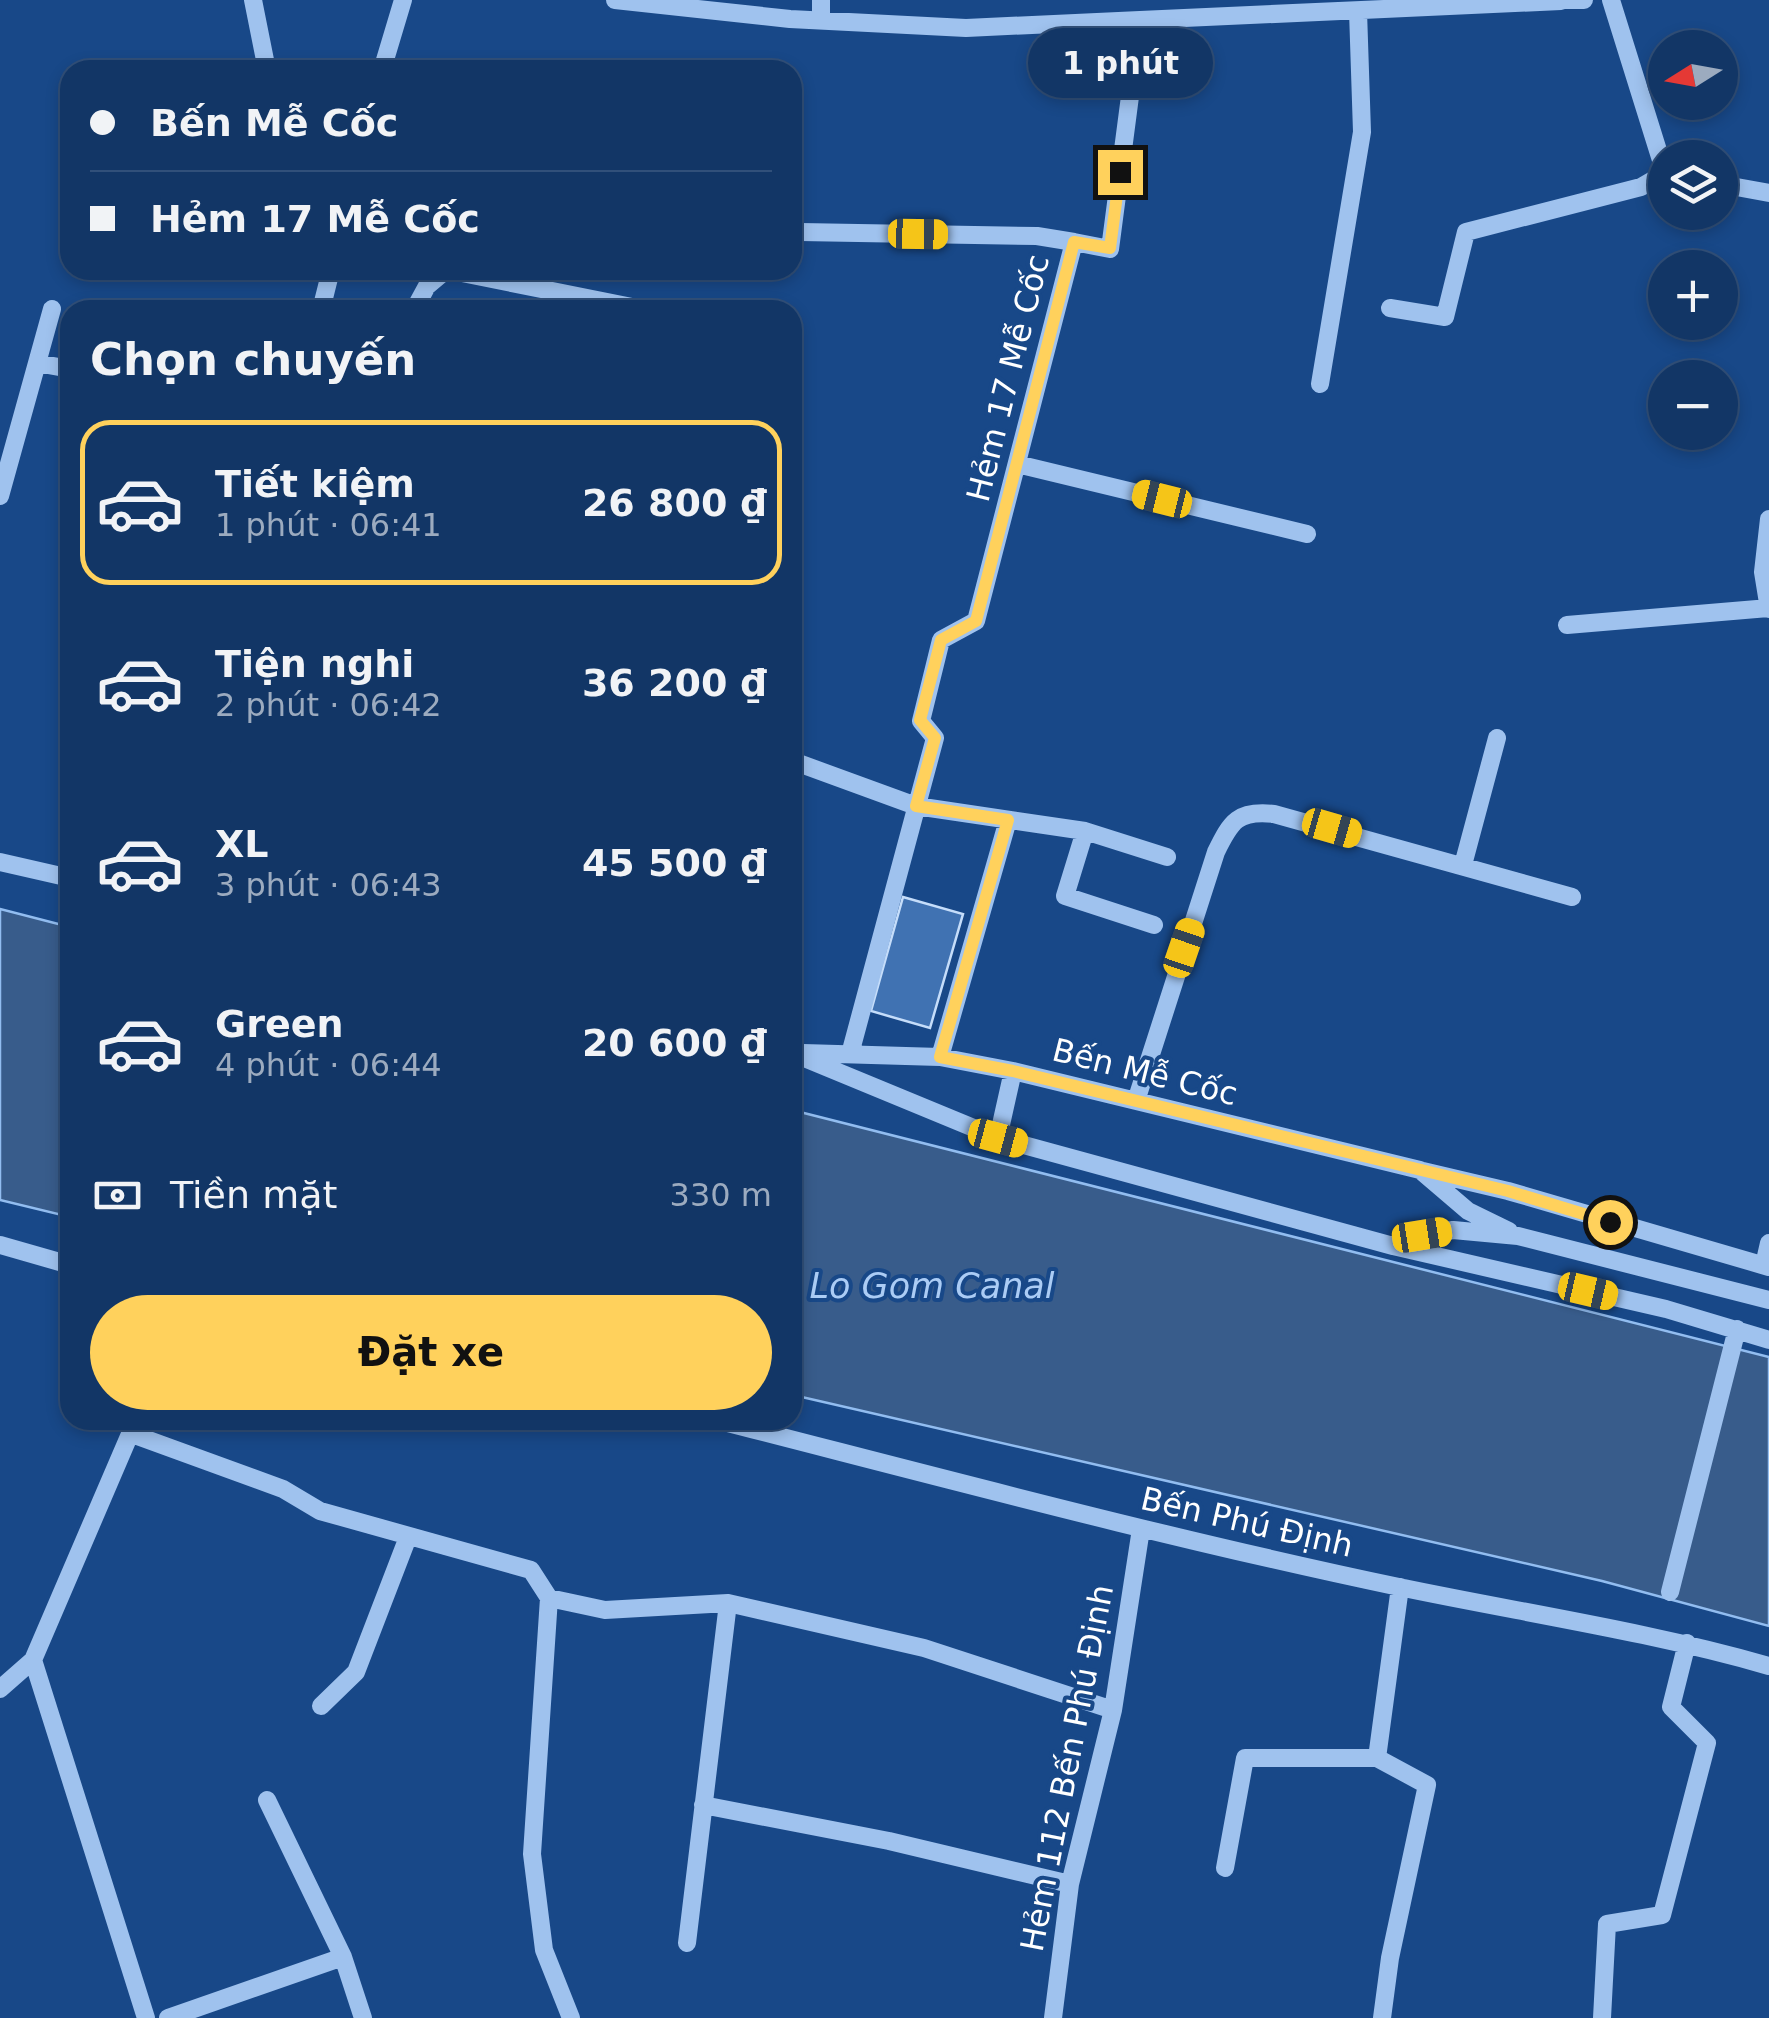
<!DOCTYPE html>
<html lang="vi">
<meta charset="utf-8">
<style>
body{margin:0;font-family:"DejaVu Sans",sans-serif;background:#1b3e6c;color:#f1f3f6;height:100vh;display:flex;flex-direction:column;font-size:38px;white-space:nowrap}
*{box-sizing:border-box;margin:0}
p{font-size:32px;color:#9cabbf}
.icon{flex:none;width:55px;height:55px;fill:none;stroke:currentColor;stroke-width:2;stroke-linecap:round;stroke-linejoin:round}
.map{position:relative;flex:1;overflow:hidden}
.details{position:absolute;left:60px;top:300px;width:742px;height:1130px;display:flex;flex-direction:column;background:#123666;border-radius:30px;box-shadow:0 5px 15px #0003,0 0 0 2px #31507a}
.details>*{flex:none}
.hud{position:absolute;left:60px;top:60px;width:742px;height:220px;border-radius:30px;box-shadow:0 5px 15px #0003,0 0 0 2px #31507a;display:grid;align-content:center;height:220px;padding:0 30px;background:#123666}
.needle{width:65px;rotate:259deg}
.fabs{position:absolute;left:1648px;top:30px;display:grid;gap:20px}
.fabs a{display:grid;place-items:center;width:90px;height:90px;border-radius:50%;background:#123666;box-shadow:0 5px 15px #0003,0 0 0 2px #31507a;font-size:50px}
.end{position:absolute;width:45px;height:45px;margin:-22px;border:12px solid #ffd15c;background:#111;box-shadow:0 0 0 5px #111}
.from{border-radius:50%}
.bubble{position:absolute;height:70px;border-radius:35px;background:#123666;box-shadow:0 5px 15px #0003,0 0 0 2px #31507a;font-size:32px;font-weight:600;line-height:70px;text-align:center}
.car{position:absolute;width:30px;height:60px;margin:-30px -15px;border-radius:12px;box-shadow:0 0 8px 2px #0007;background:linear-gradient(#f5c518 24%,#345 0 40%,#f5c518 0 76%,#345 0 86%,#f5c518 0)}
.hud b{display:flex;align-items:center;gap:35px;height:95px;font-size:38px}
.hud b+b{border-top:2px solid #31507a}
.hud i{width:25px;height:25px;background:#f1f3f6}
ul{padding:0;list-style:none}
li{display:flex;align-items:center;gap:30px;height:165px;margin:0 20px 15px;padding:0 10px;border:5px solid transparent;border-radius:30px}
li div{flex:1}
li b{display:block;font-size:38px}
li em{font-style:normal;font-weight:600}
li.active{border-color:#ffd15c}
li>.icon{width:90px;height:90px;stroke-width:1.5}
h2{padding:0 30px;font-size:45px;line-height:120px}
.pay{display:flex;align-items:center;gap:25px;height:110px;padding:0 30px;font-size:38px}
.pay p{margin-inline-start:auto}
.button{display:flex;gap:20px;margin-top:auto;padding:20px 30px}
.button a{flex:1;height:115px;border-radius:60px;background:#ffd15c;color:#111;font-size:40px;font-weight:600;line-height:115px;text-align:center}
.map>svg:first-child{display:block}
</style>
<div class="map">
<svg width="1769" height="2018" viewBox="0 0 1769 2018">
<rect width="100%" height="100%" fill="#184888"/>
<path fill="#385c8b" stroke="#92bdf0" stroke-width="2.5" d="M0,909L70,927V1217L0,1200Z
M792,1110L1769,1357V1626L1602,1581L793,1395Z"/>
<path fill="#4072b2" stroke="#c5ddfa" stroke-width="2.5" d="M903,897L963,914L930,1028L871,1011Z"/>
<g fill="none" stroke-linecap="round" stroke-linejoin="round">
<path stroke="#9fc2ee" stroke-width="18" d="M253,0L267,70
M615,0L790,19L966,28L1140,20
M821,0V20
M1560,0H1584
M1611,0L1665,173
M382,70L403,0
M1720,184L1769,193
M800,232L1037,236L1074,242
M447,270L647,310
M1390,308L1445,317L1466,232L1641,187L1665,173
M321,310L331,270
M414,310L427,286L446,270
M37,363L70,369
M1320,384L1362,132L1358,11
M1017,464L1307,534
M0,496L52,309
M1769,519L1763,572L1769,609
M1567,625L1769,608
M801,764L916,806L1085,831L1167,857
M1085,831L1065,896L1154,925
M0,862L70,878
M1463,865L1497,738
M792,1053L998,1138L1393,1246L1422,1235L1453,1230L1518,1236L1769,1300
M803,1053L940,1057L1013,1071L1420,1170L1468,1211L1509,1231
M850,1054L935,738L921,721L941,640L976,621L1074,242L1110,249L1140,20L1561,1
M940,1057L1008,820
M1136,1101L1216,852C1231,821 1238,810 1274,814L1572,897
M998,1138L1013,1071
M1423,1171L1508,1191L1769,1267
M0,1245L70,1265
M1393,1246L1666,1309L1769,1340
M1764,1265L1769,1243
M136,1420L33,1660L146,2018
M716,1420C943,1478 1170,1539 1399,1587C1523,1613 1647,1631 1769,1666
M132,1434L283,1489L320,1511L531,1570L549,1598L605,1610L728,1603L924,1648L1113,1710
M1670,1592L1737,1329
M549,1598L532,1854L544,1950L571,2018
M0,1689L33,1660
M321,1706L356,1672L408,1537
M267,1800L343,1957L363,2018
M703,1805L889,1841L1070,1884
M1225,1868L1245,1758H1377
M687,1943L728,1603
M168,2018L343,1957
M1053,2018L1070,1884L1113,1710L1141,1529
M1382,2018L1390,1958L1427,1785L1377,1758L1400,1587
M1602,2018L1607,1924L1662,1915L1707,1743L1671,1707L1687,1643"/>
</g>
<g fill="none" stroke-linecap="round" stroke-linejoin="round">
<path stroke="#ffd15c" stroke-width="12" d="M1120,172L1110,248L1074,242L976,621L941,640L920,720L935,738L916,806L1008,820L940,1057L1013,1071L1508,1191L1610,1222"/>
</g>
<g text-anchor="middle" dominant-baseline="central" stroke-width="8" stroke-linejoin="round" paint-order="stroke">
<g font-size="32" fill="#fff" stroke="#184888">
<text transform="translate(1008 378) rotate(-76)">Hẻm 17 Mễ Cốc</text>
<text transform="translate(1145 1072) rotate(14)">Bến Mễ Cốc</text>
<text transform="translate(1247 1522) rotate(13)">Bến Phú Định</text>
<text transform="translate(1067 1768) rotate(-79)">Hẻm 112 Bến Phú Định</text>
</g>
<g font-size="35" font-style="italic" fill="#abccf5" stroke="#184888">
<text x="932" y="1286">Lo Gom Canal</text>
</g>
</g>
</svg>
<div class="fabs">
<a><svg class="needle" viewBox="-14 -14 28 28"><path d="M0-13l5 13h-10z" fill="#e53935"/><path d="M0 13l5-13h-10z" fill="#9cabbf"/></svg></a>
<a><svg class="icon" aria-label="layers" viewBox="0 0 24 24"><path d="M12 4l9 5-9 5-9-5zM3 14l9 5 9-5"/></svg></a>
<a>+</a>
<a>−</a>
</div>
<i class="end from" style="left:1610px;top:1222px"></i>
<i class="end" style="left:1120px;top:172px"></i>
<div class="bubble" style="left:1028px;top:28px;width:185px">1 phút</div>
<i class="car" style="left:918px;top:234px;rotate:91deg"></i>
<i class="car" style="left:1162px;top:499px;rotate:284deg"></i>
<i class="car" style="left:1332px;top:828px;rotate:106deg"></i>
<i class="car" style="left:1184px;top:948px;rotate:19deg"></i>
<i class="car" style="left:998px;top:1138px;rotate:105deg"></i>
<i class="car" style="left:1422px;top:1235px;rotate:81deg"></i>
<i class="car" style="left:1588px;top:1291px;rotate:103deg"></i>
<div class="hud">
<b><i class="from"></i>Bến Mễ Cốc</b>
<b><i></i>Hẻm 17 Mễ Cốc</b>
</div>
<section class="details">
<h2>Chọn chuyến</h2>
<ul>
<li class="active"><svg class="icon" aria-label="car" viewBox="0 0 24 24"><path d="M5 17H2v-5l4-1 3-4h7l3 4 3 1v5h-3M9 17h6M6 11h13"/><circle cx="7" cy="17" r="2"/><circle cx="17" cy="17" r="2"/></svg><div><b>Tiết kiệm</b><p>1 phút · 06:41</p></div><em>26 800 ₫</em></li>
<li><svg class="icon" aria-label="car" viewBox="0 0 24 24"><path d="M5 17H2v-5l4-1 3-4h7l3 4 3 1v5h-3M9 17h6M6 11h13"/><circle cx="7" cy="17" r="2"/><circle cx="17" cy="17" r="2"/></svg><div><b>Tiện nghi</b><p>2 phút · 06:42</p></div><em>36 200 ₫</em></li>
<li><svg class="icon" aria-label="car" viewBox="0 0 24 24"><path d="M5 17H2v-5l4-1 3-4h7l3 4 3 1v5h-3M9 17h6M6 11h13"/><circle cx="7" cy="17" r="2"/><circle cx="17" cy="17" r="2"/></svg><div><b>XL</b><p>3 phút · 06:43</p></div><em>45 500 ₫</em></li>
<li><svg class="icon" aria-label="car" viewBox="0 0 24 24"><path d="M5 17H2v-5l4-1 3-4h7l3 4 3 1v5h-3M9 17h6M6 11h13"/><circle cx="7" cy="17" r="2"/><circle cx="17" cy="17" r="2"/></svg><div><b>Green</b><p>4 phút · 06:44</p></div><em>20 600 ₫</em></li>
</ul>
<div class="pay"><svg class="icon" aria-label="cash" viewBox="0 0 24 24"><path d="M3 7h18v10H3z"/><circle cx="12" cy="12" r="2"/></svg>Tiền mặt<p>330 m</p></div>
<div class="button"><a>Đặt xe</a></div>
</section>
</div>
